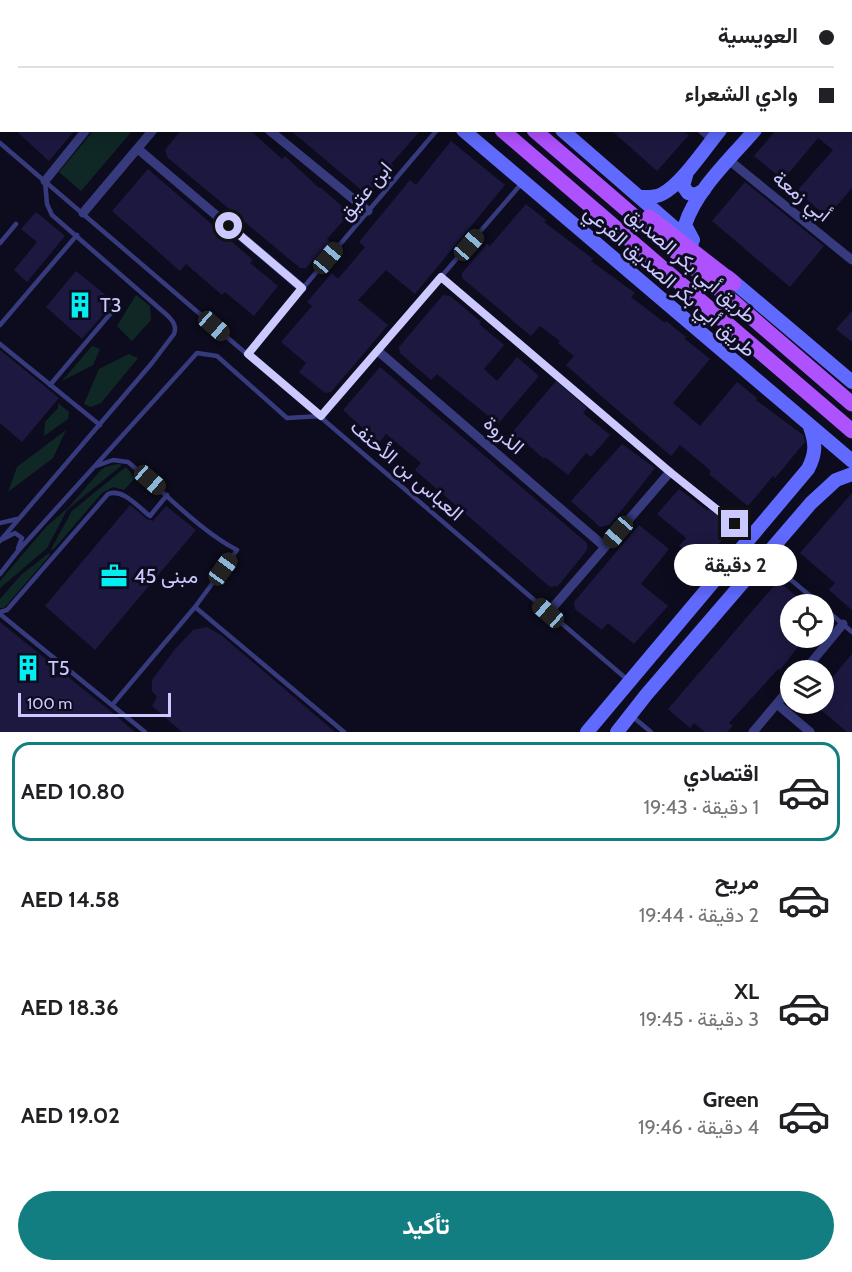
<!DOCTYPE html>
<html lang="ar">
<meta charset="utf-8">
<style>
body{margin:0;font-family:Cabin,Vazirmatn,sans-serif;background:#f2f2f2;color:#202124;direction:rtl;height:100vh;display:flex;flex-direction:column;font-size:22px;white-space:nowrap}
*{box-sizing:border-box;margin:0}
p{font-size:20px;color:#757577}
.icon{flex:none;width:33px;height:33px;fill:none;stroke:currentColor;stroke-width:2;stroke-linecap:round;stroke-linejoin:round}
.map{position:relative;height:732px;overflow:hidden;direction:ltr}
.details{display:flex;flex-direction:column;background:#fff;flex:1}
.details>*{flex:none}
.top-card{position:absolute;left:0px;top:0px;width:852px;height:132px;box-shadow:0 3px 15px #0003;direction:rtl;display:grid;align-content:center;height:132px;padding:0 18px;background:#fff}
.fabs{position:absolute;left:780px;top:594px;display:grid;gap:12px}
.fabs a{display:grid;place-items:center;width:54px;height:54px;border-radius:50%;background:#fff;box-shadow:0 3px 15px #0003;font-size:30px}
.scale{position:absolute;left:18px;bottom:15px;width:153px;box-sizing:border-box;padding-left:6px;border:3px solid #cbc9ff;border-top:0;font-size:16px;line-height:21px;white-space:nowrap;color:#cbc9ff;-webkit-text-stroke:4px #0d0c1e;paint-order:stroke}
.end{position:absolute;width:27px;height:27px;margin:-14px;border:8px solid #cbc9ff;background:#111;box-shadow:0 0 0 3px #111}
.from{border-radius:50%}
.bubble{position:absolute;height:42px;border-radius:21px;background:#fff;box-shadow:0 3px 15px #0003;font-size:20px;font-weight:700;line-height:42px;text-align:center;direction:rtl}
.car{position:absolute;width:18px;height:36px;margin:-18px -9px;border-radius:8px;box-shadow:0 0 4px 2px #0007;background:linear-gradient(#222 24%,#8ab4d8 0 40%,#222 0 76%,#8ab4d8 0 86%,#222 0)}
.top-card b{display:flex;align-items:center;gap:21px;height:57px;font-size:22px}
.top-card b+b{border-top:2px solid #e0e0e0}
.top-card i{width:15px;height:15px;background:#202124}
ul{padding:10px 0 0;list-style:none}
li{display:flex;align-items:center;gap:18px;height:99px;margin:0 12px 9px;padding:0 6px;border:3px solid transparent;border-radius:18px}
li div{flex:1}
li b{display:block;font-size:22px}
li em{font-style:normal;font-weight:700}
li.selected{border-color:#127e81}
li>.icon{width:54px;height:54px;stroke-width:1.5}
.cta{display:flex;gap:12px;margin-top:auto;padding:12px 18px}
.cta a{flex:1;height:69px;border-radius:36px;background:#127e81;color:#fff;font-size:24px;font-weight:700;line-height:69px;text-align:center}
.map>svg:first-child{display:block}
</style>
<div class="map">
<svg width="852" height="732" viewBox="0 0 852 732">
<rect width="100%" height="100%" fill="#0d0c1e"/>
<path fill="#0f2825" d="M94,130L132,131L81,191L59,172Z
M136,295L150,306L151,320L132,341L117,326Z
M92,346L100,349L93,365L62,381Z
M129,354L138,358L101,403L91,407L84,404L99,369Z
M58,403L69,412L68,419L44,436L45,422L58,408Z
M66,430L53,458L8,492L17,467Z
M118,464L122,465L67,510L47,548L0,588V581L47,526L69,507L100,471L105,467Z
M126,467L135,478L124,490L113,487L102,493L53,550L51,549L72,511Z
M49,553L50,555L4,608H0V599L21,575Z"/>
<path fill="#1d183f" d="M15,130H75L49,161Z
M181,130H250L282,159L285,156L319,188L320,187L350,213L327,239L330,242L306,268H300L168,158L165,150Z
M290,130H421L391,164L394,166L372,192L365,193Z
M611,130H683L689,135L657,171Z
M776,130H852V188L827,217L797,191L833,150L818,138L783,180L754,156Z
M451,141L505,185L415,294L386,270L360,298L358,300L388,325L331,392L325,393L299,372L306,363L281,342L312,306L307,302L332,273L338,279L365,247L359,242L410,180L416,185Z
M148,169L253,260L250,263L278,286L254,316L225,292L222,295L186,264L180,271L112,211Z
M745,182L824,246L790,287L712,221Z
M526,204L546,220L544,222L593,259L591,261L635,293L631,297L665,323L666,321L686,337L685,339L710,359L673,403L700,426L737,382L757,398L756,400L803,435L805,442L775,478L773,476L748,506L709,474L711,471L680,445L671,456L600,395L566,365L574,356L558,343L560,341L540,326L531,336L462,278V273L487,244L490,246Z
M36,212L65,236L27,282L14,270L37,242L21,229Z
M76,271L114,302L82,339L46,307Z
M443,295L450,296L481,322L479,324L504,345L484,369L497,381L517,357L539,376L498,424L437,374L431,380L400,353L399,347Z
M852,311V342L836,329Z
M0,350L59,398L22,442L0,423Z
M380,367L587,543V550L558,586L550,587L415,470L421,463L386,434L379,443L343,410Z
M556,381L587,408L583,413L610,435L591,457L586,453L568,475L545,457L544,459L527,444L525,447L511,434Z
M622,444L655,468L610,525L600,527L571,501Z
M679,489L708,511L709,509L732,527L703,564L679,546L686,538L657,514Z
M852,493V610L829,590L835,583L800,553Z
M130,505L147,519L153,521L166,506L196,530L95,650L45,606Z
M639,525L669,549L641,584L668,606L634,644L608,623L602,630L575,609L574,602Z
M778,581L800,599L796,604H790V638H805L780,670L778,669L729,723L733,726L727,732H705L694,723L690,728L668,709Z
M0,622L108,709L135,732H0Z
M207,627L221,635L335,732H182L152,706L157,697L152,691V680L175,649L193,630Z
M852,654V732H847L820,709L824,705V672L831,679Z"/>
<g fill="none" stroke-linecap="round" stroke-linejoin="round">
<path stroke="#373a7d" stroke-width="4.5" d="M170,2L171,0
M0,143L629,681
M0,243L16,224
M441,277L670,472L749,535
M0,325L77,235
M0,344L100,425
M247,354L437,130
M50,385L116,307
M96,466L113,460L128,462C161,489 200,531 237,550L195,607L113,704
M0,523L17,519
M3,539L15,533L22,538L18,548
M0,541L152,363L174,334C177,326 173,321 167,315L52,215L47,204L45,181
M767,560L820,604
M0,574L18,551L197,353L217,356L287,418L321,416L522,183
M195,607L344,732
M824,608L852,632
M0,612L7,610L108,494C123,488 138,507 150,516L167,495
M0,614L145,732
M633,717L651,732"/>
<path stroke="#373a7d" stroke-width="9" d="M115,0L117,2
M549,0L551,2
M63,2L64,0
M523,2L524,0
M563,2L564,0
M677,2L678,0
M0,28L2,30
M0,77L2,76
M850,100L852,101
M269,130L368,211
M702,130L712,139
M138,149L302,288
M730,161L852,260
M45,181L86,130
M83,213L153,130
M378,351L605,547
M548,613L670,472
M805,670L843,624
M777,704L810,732
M753,732L790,688"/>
<path stroke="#616afe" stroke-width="14" d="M304,0L306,2
M409,0L410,2
M830,2L832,0
M850,18L852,16
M463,130L852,461
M562,130L692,243
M687,172L683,186L688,193L695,195L704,190
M639,197C647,197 655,198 662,194C681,185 706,147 720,130
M693,240L685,225C696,190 731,158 755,130
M728,277L852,382
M587,732L808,469C816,454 816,443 810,427
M617,732L646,695L811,503L836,480L852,474"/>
<path stroke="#ae51fe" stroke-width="15" d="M350,0L352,2
M381,0L383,2
M502,130L852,431
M534,130L852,404
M649,217L734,283"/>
</g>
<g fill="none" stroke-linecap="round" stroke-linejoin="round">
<path stroke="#cbc9ff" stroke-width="8" d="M229,226L302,288L248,354L321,416L441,277L670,472L735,524"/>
</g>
<defs>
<g id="building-bare" transform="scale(2.07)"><path d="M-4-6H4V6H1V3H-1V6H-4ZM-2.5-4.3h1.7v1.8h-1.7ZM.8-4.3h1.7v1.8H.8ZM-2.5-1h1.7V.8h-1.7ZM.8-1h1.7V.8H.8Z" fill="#02eff2" stroke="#0d0c1e" stroke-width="2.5" paint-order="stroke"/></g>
<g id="office-bare" transform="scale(2.07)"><path d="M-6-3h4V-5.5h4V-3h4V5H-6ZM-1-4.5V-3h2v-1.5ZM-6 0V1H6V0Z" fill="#02eff2" stroke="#0d0c1e" stroke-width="2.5" paint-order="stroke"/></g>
</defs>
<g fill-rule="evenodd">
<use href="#building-bare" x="80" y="305"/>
<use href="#office-bare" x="114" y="576"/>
<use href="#building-bare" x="28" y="668"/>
</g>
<g text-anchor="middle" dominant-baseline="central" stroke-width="6" stroke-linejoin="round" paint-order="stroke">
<g font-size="20" fill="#cbc9ff" stroke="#0d0c1e">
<text transform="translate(365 191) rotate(-49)">ابن عتيق</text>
<text transform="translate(802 196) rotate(39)">أبي زمعة</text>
<text transform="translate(691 265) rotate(41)">طريق أبي بكر الصديق</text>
<text transform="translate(670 281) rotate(41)">طريق أبي بكر الصديق الفرعي</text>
<text transform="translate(504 435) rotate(41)">الذروة</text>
<text transform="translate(407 470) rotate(41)">العباس بن الأحنف</text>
</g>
<g font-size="20" fill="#cbc9ff" stroke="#0d0c1e" text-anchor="start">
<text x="100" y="305">T3</text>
<text x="134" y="576">مبنى 45</text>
<text x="48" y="668">T5</text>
</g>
</g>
</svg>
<div class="fabs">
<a><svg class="icon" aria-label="locate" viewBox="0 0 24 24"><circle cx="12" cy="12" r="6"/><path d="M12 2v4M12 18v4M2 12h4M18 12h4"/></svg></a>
<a><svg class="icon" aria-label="layers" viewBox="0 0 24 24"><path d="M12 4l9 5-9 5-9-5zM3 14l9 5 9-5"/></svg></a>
</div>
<div class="scale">100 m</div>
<i class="end from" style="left:229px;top:226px"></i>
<i class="end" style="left:735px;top:524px"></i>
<div class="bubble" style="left:674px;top:544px;width:123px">2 دقيقة</div>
<i class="car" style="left:469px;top:245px;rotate:41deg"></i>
<i class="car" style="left:328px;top:258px;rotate:40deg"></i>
<i class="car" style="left:214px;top:326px;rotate:131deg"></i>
<i class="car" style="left:150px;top:480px;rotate:131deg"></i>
<i class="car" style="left:618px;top:532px;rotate:221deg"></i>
<i class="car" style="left:223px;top:569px;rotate:36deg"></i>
<i class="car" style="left:548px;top:613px;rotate:311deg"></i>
<div class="top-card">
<b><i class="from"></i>العويسية</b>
<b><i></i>وادي الشعراء</b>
</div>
</div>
<section class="details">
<ul>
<li class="selected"><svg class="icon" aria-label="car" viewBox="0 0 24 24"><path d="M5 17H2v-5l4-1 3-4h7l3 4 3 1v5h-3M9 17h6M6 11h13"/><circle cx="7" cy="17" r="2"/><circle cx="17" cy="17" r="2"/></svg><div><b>اقتصادي</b><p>1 دقيقة · 19:43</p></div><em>AED 10.80</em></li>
<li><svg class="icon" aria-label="car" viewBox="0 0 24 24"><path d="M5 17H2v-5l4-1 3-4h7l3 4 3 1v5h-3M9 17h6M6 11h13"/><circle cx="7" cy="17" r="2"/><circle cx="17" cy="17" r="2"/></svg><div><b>مريح</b><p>2 دقيقة · 19:44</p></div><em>AED 14.58</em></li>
<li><svg class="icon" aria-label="car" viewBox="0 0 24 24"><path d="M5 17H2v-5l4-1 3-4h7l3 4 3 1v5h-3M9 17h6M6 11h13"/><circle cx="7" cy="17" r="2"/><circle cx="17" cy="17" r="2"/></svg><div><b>XL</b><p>3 دقيقة · 19:45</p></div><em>AED 18.36</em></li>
<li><svg class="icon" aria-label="car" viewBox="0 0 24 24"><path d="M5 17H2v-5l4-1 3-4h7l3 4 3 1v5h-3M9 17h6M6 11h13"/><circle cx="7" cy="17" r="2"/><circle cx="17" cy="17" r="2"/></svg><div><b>Green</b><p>4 دقيقة · 19:46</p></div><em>AED 19.02</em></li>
</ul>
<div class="cta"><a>تأكيد</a></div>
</section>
